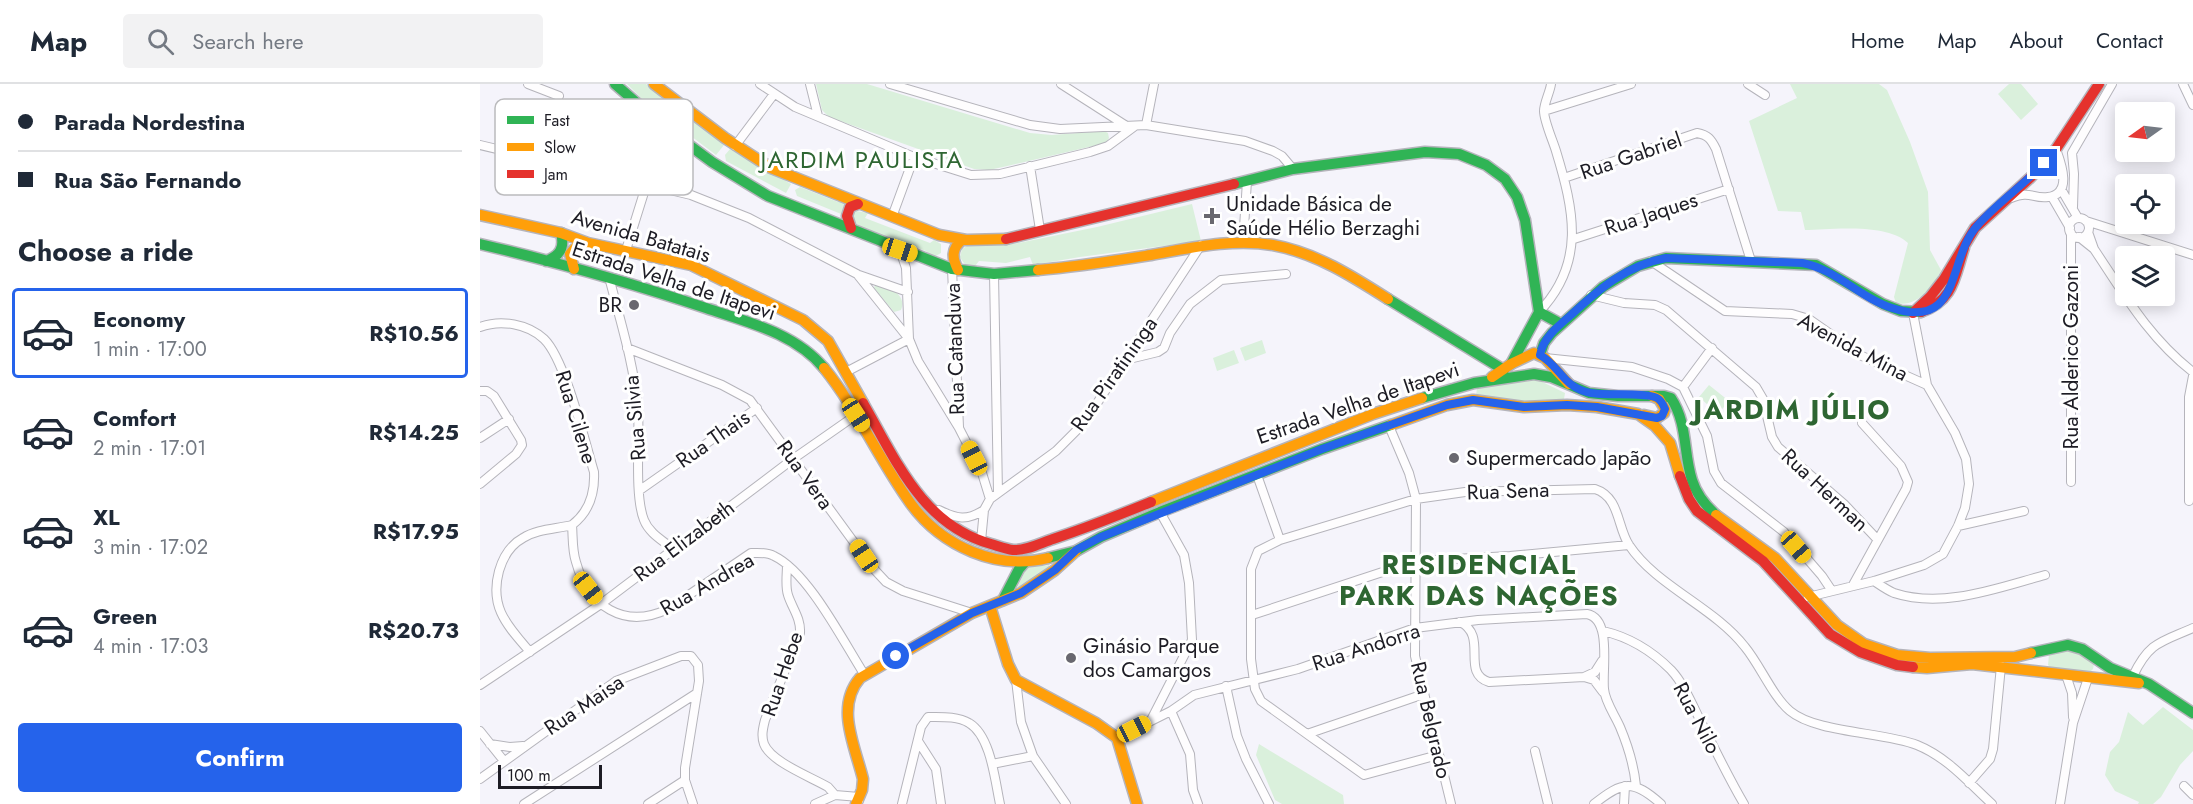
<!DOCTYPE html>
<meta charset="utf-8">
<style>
body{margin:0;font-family:Jost,sans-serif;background:#f2f2f3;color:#1f2937;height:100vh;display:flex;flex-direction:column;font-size:22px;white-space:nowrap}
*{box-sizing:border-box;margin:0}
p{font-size:20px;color:#747a83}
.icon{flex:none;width:33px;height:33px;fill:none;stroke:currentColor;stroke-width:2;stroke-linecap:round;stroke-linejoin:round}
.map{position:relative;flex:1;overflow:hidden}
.side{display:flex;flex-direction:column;background:#fff;width:480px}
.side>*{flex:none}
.banner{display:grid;align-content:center;height:132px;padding:0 18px;background:#fff}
.needle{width:39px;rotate:256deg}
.buttons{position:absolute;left:1635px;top:18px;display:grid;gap:12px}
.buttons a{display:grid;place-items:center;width:60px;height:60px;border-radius:6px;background:#fff;box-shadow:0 3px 15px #0003;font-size:30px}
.scale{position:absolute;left:18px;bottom:15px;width:104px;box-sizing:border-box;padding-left:6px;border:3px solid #1d1c24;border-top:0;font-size:16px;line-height:21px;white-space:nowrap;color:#1d1c24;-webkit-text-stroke:4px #fff;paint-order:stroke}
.end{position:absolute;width:27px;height:27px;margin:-14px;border:8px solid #2563eb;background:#fff;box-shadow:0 0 0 3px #fff}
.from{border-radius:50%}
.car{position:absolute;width:18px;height:36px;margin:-18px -9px;border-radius:8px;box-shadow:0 0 4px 2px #0007;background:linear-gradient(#f5c518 24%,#345 0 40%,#f5c518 0 76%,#345 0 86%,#f5c518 0)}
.banner b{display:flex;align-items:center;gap:21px;height:57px;font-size:22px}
.banner b+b{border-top:2px solid #e0e1e3}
.banner i{width:15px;height:15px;background:#1f2937}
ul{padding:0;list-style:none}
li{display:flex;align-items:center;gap:18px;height:90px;margin:0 12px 9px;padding:0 6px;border:3px solid transparent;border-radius:6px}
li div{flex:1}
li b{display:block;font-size:22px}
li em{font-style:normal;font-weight:700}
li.current{border-color:#2563eb}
li>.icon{width:54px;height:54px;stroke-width:1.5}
h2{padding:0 18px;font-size:27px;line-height:72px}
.primary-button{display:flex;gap:12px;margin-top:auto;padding:12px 18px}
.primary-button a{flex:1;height:69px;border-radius:6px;background:#2563eb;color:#fff;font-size:24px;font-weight:700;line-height:69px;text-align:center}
header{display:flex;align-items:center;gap:36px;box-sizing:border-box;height:84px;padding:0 30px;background:#fff;border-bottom:2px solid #e0e1e3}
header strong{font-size:28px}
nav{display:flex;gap:33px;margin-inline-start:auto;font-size:21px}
.search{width:420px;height:54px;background:#f2f2f3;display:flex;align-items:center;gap:15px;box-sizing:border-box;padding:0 21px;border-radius:6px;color:#747a83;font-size:22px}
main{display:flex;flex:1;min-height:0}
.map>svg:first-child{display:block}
</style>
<header>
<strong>Map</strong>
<div class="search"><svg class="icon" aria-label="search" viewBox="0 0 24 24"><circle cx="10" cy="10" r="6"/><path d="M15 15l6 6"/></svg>Search here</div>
<nav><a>Home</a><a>Map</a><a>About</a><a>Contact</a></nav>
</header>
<main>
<section class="side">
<div class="banner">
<b><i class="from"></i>Parada Nordestina</b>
<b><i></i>Rua São Fernando</b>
</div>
<h2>Choose a ride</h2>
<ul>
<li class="current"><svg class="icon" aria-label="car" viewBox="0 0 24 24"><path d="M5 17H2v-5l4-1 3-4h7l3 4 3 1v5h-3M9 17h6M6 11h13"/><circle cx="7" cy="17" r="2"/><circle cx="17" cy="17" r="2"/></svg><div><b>Economy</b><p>1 min · 17:00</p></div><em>R$10.56</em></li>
<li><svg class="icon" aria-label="car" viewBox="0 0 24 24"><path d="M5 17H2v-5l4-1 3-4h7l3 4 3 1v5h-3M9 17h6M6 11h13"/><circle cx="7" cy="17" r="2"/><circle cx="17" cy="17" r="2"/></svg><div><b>Comfort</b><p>2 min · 17:01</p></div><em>R$14.25</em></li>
<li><svg class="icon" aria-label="car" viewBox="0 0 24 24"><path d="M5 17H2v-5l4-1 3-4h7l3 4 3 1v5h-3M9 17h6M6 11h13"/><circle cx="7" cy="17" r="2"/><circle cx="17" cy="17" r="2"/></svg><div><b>XL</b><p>3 min · 17:02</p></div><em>R$17.95</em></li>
<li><svg class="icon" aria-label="car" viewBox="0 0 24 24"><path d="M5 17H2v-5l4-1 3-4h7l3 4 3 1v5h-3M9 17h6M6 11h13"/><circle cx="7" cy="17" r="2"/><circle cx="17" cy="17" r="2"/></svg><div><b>Green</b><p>4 min · 17:03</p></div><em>R$20.73</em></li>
</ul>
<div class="primary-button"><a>Confirm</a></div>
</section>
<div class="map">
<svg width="1713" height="720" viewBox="0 0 1713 720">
<rect width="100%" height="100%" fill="#f5f4fb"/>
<path fill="#daf0dc" d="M147,0H166L244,61L236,71L163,16Z
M336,0H387L550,49L572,51L624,47L628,49L629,54L626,59L523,83L509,86L494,85L349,33L342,26Z
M1310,0H1399L1407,6L1430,58L1448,108L1450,166L1461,186C1454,203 1436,224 1416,219L1414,213L1428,159C1408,139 1351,145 1325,146L1321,128L1298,127L1269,37L1317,14Z
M1529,0H1541L1558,20L1541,36L1518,10Z
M250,65L311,100L306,109L246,77L245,71Z
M320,103L358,118L361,116L365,118L361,130L317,112L315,106Z
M712,120L721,157L600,173L553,181L550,173L526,179L499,177L495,182C485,182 484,180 480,173L482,165L487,162L533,160L617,143Z
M376,127L388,129L385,134L450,159L454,156L461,160V169L454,173L449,171L446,167L383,145L372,136L373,130Z
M395,201C407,202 428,210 421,226L414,228L394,204Z
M782,256L786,269L765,277L760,264Z
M754,266L759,279L737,287L733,274Z
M1052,293L1085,309L1084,315L1050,318L996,312L997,304Z
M1229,301L1249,317L1238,330L1219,313Z
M569,481V484L537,504L547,483Z
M1594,566L1614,580L1613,585L1609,589L1573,586L1568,581L1569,570Z
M1683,623L1713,646V667L1700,681L1681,713L1673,720H1658L1659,718L1635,707L1625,691L1630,668L1639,658L1648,628L1663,641Z
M779,660L863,711L864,720H802L795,716L776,671Z"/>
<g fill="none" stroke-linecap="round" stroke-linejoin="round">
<g stroke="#b5b4bb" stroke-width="10">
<path id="street" d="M48,0L79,12
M280,0L315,23L434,73L491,91L520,90L610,68L628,62L655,42
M330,0L338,32
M410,0L550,41L580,45L666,41L765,57L793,67L802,72L813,85
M581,0L645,41
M1268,0L1285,11
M1703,0L1713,21
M1064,27L1151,0
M666,41L674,0
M0,61L211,111L269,134L377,190L429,255L438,277L479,344L502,389L510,415
M255,62L294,10
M550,82L560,146
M1084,94L1217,49C1228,51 1231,55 1236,65L1271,177
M1581,105L1598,134
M1572,113L1590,144
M1531,114C1551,106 1552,115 1568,113C1593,110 1581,79 1576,65
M1593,123L1594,90L1592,69L1632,0
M412,133L434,73
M1589 144a10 10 0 1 1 20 0a10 10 0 1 1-20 0Z
M1606,137L1713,171
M1599,153L1614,165L1608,148
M1094,155L1249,105
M763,159L767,97
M1614,165C1644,210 1669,254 1713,288
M146,166L166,102
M420,166L426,184L429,255
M1171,177L1245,227L1312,230L1329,235L1382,272L1447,301L1475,349L1486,375L1489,400L1485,424L1478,442L1463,470L1444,481L1394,497L1328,513
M472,185L479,343
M514,190L518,409
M379,191L428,208
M129,193C140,236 154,280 158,325C160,354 154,411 164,436C169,449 182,456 193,465
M1111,211L1144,219L1175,221L1186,226L1276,303L1283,315L1292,353L1298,363L1364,420L1397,455
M1059,228C1106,179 1094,126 1076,67C1073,57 1064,37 1064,27C1064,19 1070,8 1071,0
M1433,229L1447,301
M0,243C21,235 48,240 64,255C85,275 105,358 114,388C115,409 109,428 92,441C93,453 92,466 96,478C108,522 144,546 188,525L271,469C278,469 287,468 294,472C328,488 363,557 384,590
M147,264L242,301L270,316L392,483L406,498L423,507L492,529
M1065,274L1152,283L1188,295L1203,303L1227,352L1234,387L1241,399L1304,448L1342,492L1352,507
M645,276L678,268L684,264L690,249L710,220L741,196L806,190
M366,288L429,255
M1203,303L1232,264
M0,307H7L14,312L41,356L42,361L36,370L0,400
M909,342L929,389L936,415L935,572L971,720
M0,354L29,335
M777,391L800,456
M1591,398V149
M160,406L277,324
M1709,417V313L1713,292
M459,426C477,435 487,437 504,426
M1478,442L1544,427
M501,457L504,426L510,415L576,367L604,339L721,161
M307,481C307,490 305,502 308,511C312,524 321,534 320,549L285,636C283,644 281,652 284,660C291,678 331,693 348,703L355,711L379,713V716
M1394,497C1400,501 1407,506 1414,509C1463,525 1517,504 1565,491
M1373,501L1426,405L1428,398L1421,382L1382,339
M772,531L936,477L1030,472L1149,461
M980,538C1009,552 980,589 1009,598L1104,593L1114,596L1123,608
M1123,547C1149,553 1172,567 1191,586C1204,600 1212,620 1221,638C1235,665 1248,693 1264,720
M50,568C28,542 9,524 19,487C23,473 30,461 43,454C57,445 76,445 92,441
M1586,591L1592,609L1593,633
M1653,592C1669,558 1681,558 1713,544
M1104,593L1115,588L1122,577
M536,596L541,638L553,672L586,720
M0,601L121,520L313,375L376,331
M746,602L757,652L766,675L789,720
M691,627L710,670L713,706L718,720
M671,636L712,556L709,499L704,471L680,428
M0,647L24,677
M827,650L944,610
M637,654L691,627L714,611L818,585L935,544L998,536L1107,530C1132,535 1122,584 1124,605C1125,618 1135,631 1140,643C1148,662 1154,682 1156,702
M438,657L456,685L461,720
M10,660L30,663L43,662
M1055,667L1068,720
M958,671L884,691L781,617L775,605L771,575V485L778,467L800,456L936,415L985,408L1115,405C1140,413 1137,443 1149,461C1176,502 1234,523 1265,563C1280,581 1293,613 1310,627C1336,649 1404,648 1437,661C1467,673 1489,699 1512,720
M512,680L553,672
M0,695L136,597L201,572H211L218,581L219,597L205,684V696L213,720
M1489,699L1510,675L1513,665L1521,582
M1704,702L1713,711
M44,720L217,609
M168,720L205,696
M335,720L355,711
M422,720L441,643L448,633C461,633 478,632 489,639C511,652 515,697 520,720
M1114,720C1143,697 1153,695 1181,720
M1144,720L1145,702
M1580,720L1593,639L1608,594"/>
</g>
<g stroke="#b5b4bb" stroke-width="13">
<path id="fast" d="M135,0L182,41L232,78L288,112L472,185L514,190L558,186
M754,100L813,85L945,68L979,70L1006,81L1025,95L1037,113L1045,136L1059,228
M0,160C76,178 152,199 226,224C267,238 315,249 344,284
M66,177C80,172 85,164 81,149
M908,215L1024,286
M1059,228L1081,240
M1060,271L1064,259L1072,249L1123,203L1158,182L1186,174L1336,181L1403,220L1421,227L1441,228
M1031,280L1059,228
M942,314L994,299L1054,290L1071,293L1109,309L1138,312H1184L1191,314C1208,340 1203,368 1212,396C1216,409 1226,422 1236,431
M568,474L596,467L621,453L680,428L842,365L911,341
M523,516L539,485L545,478
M1551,569L1588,561L1602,565L1630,584L1669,600L1713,629"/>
</g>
<g stroke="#b5b4bb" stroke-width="13">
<path id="slow" d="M174,0L245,54L291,84L459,151L486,156L526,155
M0,131L81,149L108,159L211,181L323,236L348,257L383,319
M94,185L90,170L96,163L108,159
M478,186C472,174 471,165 482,156
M558,186C596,183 633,177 671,171C711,164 752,154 793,161C836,169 872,192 908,215
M344,284C378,326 399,376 431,420C462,462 517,487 568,474
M1012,293L1031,280L1054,269L1065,274L1089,300
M1164,331L1177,334L1184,329L1185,325L1179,315L1172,312
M911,341L967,321L993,316L1044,323L1087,321L1117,323L1158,330L1175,342L1190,359L1200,392
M671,418L893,330L942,314
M1236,431L1295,474L1357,541L1384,560L1417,571L1450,574L1535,573L1551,569
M510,522L528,580L536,596L616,639L637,654L657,720
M1433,583L1447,584L1492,580L1659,599
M376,720L382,706L383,695C375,662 355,623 380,594L492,529L541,509L575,486L596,467"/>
</g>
<g stroke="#b5b4bb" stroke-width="13">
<path id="jam" d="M371,144L367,132L370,123L378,120
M526,155L754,100
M1441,228C1474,216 1474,194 1484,164
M1433,229L1450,213L1464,195L1495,144L1551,93L1576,65L1619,0
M383,319C416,376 442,441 511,460C518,462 526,465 533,466C546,467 561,459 573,455C606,444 639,431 671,418
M1200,392L1209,415L1217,427L1283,477L1350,550L1380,568L1417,581L1433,583"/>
</g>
<use href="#street" stroke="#fefdfe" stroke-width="8"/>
<use href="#fast" stroke="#30b455" stroke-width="10"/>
<use href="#slow" stroke="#ff9f0a" stroke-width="10"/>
<use href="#jam" stroke="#e5322d" stroke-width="10"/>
</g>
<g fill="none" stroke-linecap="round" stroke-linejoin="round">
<path stroke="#2563eb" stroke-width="8" d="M416,572L492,529L541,509L575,486L596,466L621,453L842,365L967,321L993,316L1044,323L1087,321L1117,323L1177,334L1182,332L1185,325C1183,320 1181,316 1177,314C1165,308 1128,312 1111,309C1083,304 1081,283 1060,271C1063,254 1078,242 1091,231C1119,205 1147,181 1186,174L1322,179C1356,185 1380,214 1412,224C1482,247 1467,175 1497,142C1517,119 1543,102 1564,79"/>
</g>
<g fill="#69686f" stroke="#fff" stroke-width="2">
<path d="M729 123h6v6h6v6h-6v6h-6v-6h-6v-6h6z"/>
<circle cx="154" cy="221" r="6"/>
<circle cx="974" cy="374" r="6"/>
<circle cx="591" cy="574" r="6"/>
</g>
<g text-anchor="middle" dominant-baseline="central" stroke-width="6" stroke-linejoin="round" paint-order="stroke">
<g font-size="21" fill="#1d1c24" stroke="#fff">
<text transform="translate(1151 72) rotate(-19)">Rua Gabriel</text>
<text transform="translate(1171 130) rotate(-18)">Rua Jaques</text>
<text transform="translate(161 152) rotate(16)">Avenida Batatais</text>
<text transform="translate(194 197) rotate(18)">Estrada Velha de Itapevi</text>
<text transform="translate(1373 263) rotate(28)">Avenida Mina</text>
<text transform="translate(475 265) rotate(-92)">Rua Catanduva</text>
<text transform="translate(1591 273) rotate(-90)">Rua Alderico Gazoni</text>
<text transform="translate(634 290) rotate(-55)">Rua Piratininga</text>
<text transform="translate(878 319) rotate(-19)">Estrada Velha de Itapevi</text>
<text transform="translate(96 333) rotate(73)">Rua Cilene</text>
<text transform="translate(155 334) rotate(-95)">Rua Silvia</text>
<text transform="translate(233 355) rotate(-35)">Rua Thais</text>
<text transform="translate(325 391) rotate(54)">Rua Vera</text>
<text transform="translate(1345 406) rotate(43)">Rua Herman</text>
<text transform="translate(1028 407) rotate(-2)">Rua Sena</text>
<text transform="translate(204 457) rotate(-37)">Rua Elizabeth</text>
<text transform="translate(227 500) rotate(-30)">Rua Andrea</text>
<text transform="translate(886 563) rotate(-18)">Rua Andorra</text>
<text transform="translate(302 590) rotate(-71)">Rua Hebe</text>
<text transform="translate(104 621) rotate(-34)">Rua Maisa</text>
<text transform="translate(1217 634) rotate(62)">Rua Nilo</text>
<text transform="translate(951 636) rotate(77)">Rua Belgrado</text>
</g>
<g font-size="21" fill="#1d1c24" stroke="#fff" text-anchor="start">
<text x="746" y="120">Unidade Básica de<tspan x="746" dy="24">Saúde Hélio Berzaghi</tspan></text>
<text x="142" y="221" text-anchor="end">BR</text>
<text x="986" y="374">Supermercado Japão</text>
<text x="603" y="562">Ginásio Parque<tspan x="603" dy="24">dos Camargos</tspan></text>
</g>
<g font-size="24" letter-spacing="1.5" fill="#2e6632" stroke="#fff">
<text x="382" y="75">JARDIM PAULISTA</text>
</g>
<g font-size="27" font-weight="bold" letter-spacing="1.5" fill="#2e6632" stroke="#fff">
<text x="1312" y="325">JARDIM JÚLIO</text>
<text x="999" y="480">RESIDENCIAL<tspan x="999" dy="31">PARK DAS NAÇÕES</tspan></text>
</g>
</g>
<rect x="15" y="15" width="198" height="96" rx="9" fill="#fff" stroke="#bbbbbd" stroke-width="1.5"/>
<rect x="27" y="32" width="27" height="8" fill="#30b455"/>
<rect x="27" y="59" width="27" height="8" fill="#ff9f0a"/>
<rect x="27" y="86" width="27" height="8" fill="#e5322d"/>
<g font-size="16" fill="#1d1c24">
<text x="64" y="42">Fast</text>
<text x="64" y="69">Slow</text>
<text x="64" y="96">Jam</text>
</g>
</svg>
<div class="buttons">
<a><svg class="needle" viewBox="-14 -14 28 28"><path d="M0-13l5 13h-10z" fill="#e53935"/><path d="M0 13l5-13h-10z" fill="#747a83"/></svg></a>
<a><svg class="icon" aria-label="locate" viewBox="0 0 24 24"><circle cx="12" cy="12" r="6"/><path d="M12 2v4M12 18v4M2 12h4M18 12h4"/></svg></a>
<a><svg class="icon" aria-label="layers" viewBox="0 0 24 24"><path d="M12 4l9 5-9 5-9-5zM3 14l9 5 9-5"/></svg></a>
</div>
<div class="scale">100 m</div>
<i class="end from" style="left:416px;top:572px"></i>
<i class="end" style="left:1564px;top:79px"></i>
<i class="car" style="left:420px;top:166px;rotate:108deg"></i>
<i class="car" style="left:376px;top:331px;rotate:147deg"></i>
<i class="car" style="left:494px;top:374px;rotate:333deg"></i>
<i class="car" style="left:1316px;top:463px;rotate:139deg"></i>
<i class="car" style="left:384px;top:472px;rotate:326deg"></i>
<i class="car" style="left:108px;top:504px;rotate:142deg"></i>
<i class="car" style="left:654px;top:645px;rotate:63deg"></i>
</div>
</main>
